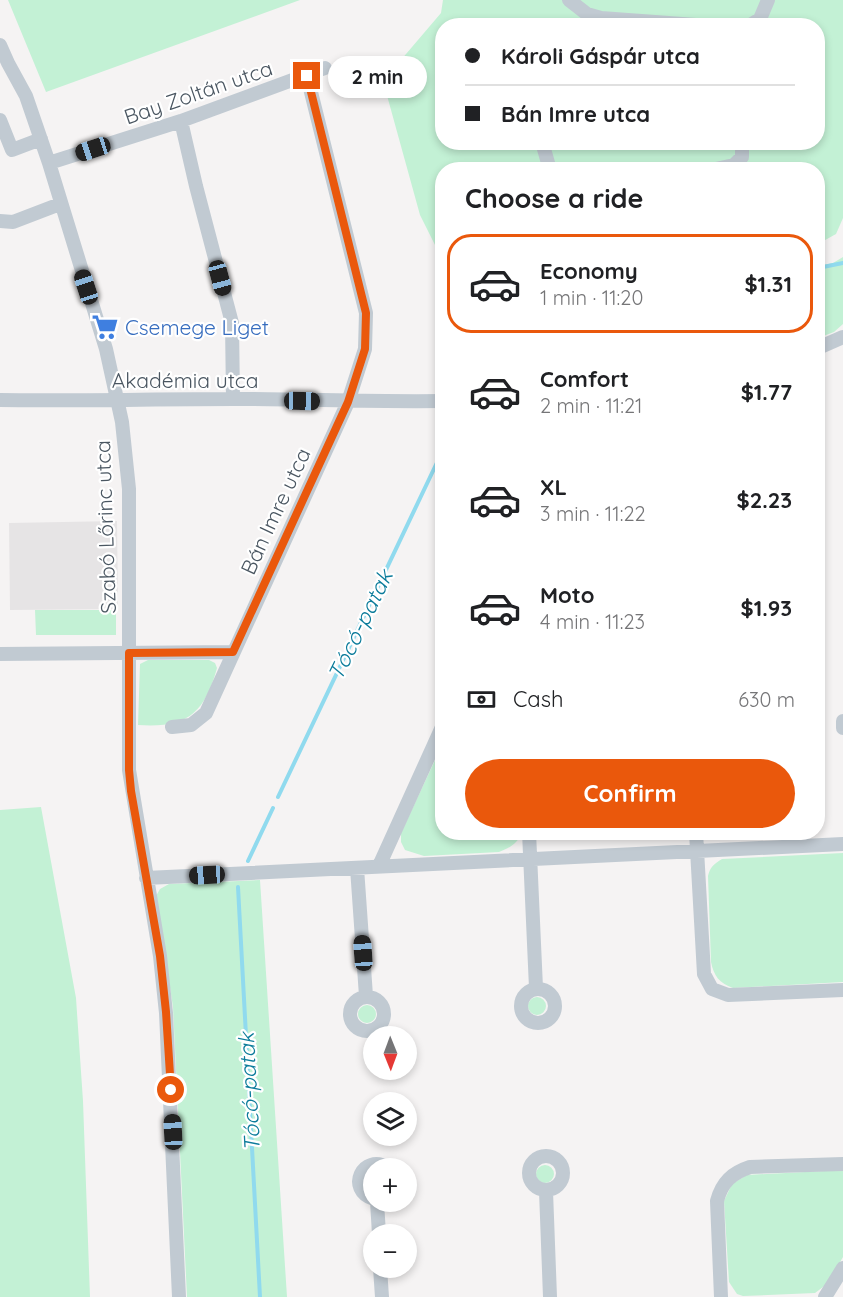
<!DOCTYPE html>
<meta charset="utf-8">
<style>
body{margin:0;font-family:Quicksand,sans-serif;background:#f6f6f6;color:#202124;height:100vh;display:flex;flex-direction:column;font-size:22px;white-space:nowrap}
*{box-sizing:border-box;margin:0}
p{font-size:20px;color:#757577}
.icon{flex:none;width:33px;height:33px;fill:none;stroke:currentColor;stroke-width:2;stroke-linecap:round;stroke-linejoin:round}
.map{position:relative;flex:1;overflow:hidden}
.drawer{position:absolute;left:435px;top:162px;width:390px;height:678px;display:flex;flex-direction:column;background:#fff;border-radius:24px;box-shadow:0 3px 9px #0003}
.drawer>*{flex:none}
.hud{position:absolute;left:435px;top:18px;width:390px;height:132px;border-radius:24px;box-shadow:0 3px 9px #0003;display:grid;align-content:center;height:132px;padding:0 30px;background:#fff}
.needle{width:39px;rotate:179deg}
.buttons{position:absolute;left:363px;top:1026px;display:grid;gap:12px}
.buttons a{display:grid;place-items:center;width:54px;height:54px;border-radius:50%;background:#fff;box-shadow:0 3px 9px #0003;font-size:30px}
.end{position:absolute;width:27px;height:27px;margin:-14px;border:8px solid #ea580c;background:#fff;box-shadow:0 0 0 3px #fff}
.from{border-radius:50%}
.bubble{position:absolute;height:42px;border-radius:21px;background:#fff;box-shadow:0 3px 9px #0003;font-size:20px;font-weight:800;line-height:42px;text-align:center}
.car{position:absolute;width:18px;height:36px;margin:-18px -9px;border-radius:8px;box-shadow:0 0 4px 2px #0007;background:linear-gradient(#222 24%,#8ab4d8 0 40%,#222 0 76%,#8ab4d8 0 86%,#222 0)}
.hud b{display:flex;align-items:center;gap:21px;height:57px;font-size:22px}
.hud b+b{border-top:2px solid #e0e0e0}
.hud i{width:15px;height:15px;background:#202124}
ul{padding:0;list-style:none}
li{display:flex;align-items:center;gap:18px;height:99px;margin:0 12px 9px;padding:0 18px;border:3px solid transparent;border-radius:24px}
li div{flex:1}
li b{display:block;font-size:22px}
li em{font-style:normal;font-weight:800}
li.selected{border-color:#ea580c}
li>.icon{width:54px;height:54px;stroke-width:1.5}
h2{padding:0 30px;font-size:27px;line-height:72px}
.pay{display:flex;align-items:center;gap:15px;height:66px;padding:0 30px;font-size:22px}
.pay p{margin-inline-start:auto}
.button{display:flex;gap:12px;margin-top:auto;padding:12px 30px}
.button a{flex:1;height:69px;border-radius:36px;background:#ea580c;color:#fff;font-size:24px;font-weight:800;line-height:69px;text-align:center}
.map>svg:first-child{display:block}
</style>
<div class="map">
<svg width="843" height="1297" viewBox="0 0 843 1297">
<rect width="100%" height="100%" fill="#f5f3f3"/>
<path fill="#e6e4e5" d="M117,521L118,609L10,610L9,523Z"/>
<path fill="#c3f1d5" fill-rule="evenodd" d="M8,0H300L46,92Z
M443,0H843V218L836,234L818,244V170H442V259L420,215L383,81L441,13ZM442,26H818V142H442Z
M843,257V324L834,332L818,338V266L833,263Z
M35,610H116V635H36Z
M148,660H209L215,663L217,668C204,715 186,728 138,725L140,664Z
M442,745V832L521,833C518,844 509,848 499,852L424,856L405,850L401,842V833Z
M41,807L76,998L83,1101L90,1297H0V810Z
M843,853V982L733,988C719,983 714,976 711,962L708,876C710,867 714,864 722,859Z
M260,880L287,1297H187L173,1007L156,896L160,889L169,884Z
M528 1006a9 9 0 1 1 18 0a9 9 0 1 1-18 0Z
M358 1014a9 9 0 1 1 18 0a9 9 0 1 1-18 0Z
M536 1174a9 9 0 1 1 18 0a9 9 0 1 1-18 0Z
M843,1170V1257L827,1284L815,1293L743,1296L737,1294L729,1282L724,1201L732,1184L747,1175Z"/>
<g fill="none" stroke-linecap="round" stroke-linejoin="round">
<path stroke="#90daee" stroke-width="4" d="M818,268L843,263
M278,797L442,452
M248,861L273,808
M238,887L260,1297"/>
<path stroke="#c1cad2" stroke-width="14" d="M569,0L587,14L601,18L709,26
M749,26L760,19L768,0
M0,45L8,63L26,96L49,163L106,349L122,422L129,489V770L160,956L166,1013L179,1297
M0,120L12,150L41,139
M181,121L196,186L232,323L233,399
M542,142L550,170
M49,163L181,121L325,68
M711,170L734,165L742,157V146L740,142
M0,221L13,222L60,204
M818,348L843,337
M0,400C78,401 155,399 233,399C303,399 372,402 442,401
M0,654L233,652
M843,721V728
M172,727L191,725L206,713L348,402L365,349L366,313L307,76
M529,832L536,988
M696,832L704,974L712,989L728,995L843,990
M379,866L442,727
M357,868L366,996
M146,878L843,844
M521 1006a17 17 0 1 1 34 0a17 17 0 1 1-34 0Z
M350 1014a17 17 0 1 1 34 0a17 17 0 1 1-34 0Z
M529 1173a17 17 0 1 1 34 0a17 17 0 1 1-34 0Z
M546,1191L550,1297
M374,1199C345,1190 363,1152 388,1168
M377,1202L379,1234
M380,1268L382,1297
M721,1297L717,1201C722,1182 732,1173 750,1167L843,1164
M825,1297L843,1268"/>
</g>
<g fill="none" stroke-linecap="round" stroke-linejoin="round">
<path stroke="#ea580c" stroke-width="8" d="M171,1090L166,1012L160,956L131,791L129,770V653L233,652L348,402L365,349L366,313L307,76"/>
</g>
<defs>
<g id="supermarket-bare" transform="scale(2.07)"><path d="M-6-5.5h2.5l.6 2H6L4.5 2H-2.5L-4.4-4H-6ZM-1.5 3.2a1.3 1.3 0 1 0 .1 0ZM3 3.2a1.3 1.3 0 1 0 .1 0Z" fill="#3f7fe0" stroke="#fff" stroke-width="2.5" paint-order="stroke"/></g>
</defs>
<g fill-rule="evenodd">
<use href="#supermarket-bare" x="105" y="327"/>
</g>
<g text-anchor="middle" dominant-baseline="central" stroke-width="4.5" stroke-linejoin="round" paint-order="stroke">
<g font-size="21" fill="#4a5661" stroke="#fff">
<text transform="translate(198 92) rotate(-19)">Bay Zoltán utca</text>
<text x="185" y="380">Akadémia utca</text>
<text transform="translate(275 511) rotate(-65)">Bán Imre utca</text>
<text transform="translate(105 527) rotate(-92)">Szabó Lőrinc utca</text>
</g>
<g font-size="21" fill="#366cbe" stroke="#fff" text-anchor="start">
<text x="125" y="327">Csemege Liget</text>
</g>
<g font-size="22" font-style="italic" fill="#0c7c9b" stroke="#fff">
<text transform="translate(360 625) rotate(-64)">Tócó-patak</text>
<text transform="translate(249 1092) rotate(-93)">Tócó-patak</text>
</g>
</g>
</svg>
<div class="buttons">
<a><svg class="needle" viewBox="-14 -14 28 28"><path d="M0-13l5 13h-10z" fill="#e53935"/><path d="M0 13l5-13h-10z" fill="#757577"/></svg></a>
<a><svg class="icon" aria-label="layers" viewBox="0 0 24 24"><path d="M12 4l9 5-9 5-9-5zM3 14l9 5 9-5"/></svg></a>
<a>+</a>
<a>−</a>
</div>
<i class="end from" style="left:171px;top:1090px"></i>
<i class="end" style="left:307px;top:76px"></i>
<div class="bubble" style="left:328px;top:56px;width:99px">2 min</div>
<i class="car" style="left:93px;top:149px;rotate:252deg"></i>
<i class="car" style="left:220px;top:278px;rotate:165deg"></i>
<i class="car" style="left:86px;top:287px;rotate:342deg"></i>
<i class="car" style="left:302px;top:401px;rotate:91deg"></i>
<i class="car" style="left:207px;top:875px;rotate:267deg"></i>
<i class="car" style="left:363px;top:953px;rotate:356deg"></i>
<i class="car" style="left:173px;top:1132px;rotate:357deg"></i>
<div class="hud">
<b><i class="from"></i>Károli Gáspár utca</b>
<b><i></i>Bán Imre utca</b>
</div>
<section class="drawer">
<h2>Choose a ride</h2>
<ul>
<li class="selected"><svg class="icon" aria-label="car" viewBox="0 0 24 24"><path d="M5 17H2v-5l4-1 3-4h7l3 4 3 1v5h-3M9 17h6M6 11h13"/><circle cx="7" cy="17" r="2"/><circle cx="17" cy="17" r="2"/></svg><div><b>Economy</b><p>1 min · 11:20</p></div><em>$1.31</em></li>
<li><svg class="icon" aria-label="car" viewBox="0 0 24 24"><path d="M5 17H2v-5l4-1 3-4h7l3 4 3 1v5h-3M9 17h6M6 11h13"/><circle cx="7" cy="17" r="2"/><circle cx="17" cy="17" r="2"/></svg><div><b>Comfort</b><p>2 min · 11:21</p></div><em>$1.77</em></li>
<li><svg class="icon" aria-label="car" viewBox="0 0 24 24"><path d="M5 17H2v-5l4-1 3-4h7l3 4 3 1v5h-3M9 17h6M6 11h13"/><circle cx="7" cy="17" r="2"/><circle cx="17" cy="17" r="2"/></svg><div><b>XL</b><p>3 min · 11:22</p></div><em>$2.23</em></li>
<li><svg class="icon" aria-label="car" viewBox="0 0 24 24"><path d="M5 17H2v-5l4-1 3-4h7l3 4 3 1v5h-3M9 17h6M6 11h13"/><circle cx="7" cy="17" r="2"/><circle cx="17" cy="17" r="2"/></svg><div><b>Moto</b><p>4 min · 11:23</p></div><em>$1.93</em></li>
</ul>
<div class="pay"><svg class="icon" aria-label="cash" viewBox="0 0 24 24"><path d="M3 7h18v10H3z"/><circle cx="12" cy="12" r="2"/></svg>Cash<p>630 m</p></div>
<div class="button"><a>Confirm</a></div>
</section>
</div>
